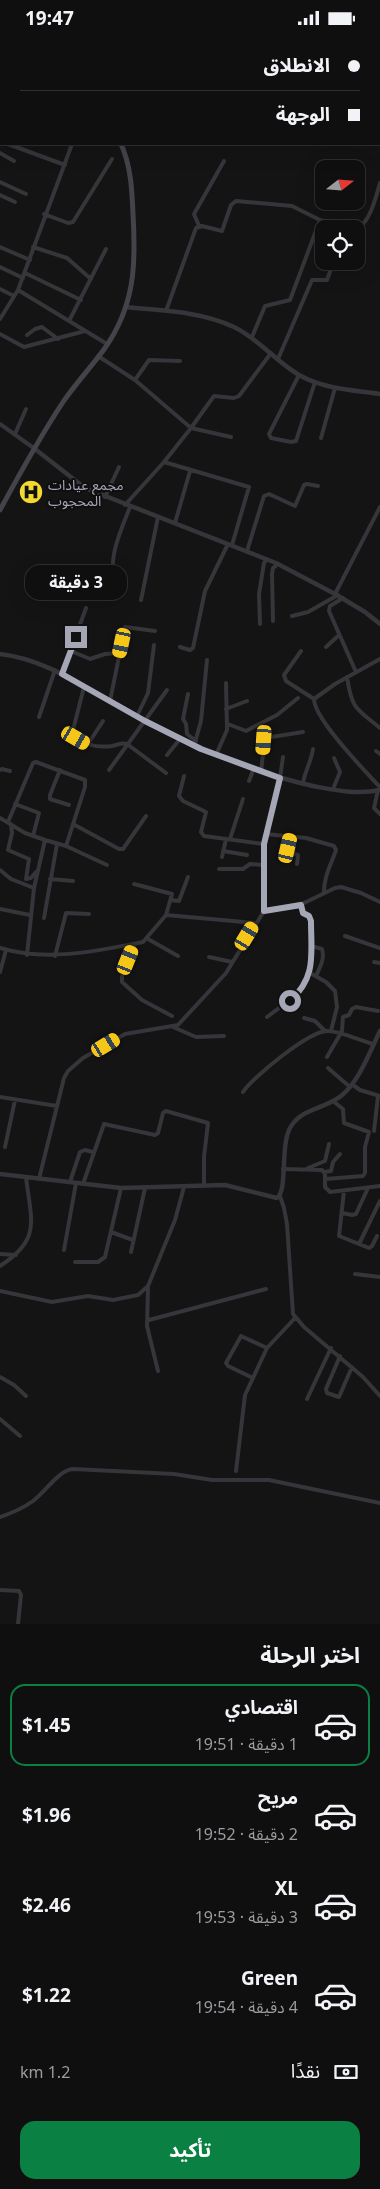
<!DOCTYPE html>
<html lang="ar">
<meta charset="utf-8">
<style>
body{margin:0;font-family:"Noto Sans","Noto Sans Arabic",sans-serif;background:#1d1d1e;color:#f1f3f6;direction:rtl;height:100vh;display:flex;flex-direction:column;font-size:19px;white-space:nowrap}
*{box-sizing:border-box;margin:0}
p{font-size:16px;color:#9b9c9f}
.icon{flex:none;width:28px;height:28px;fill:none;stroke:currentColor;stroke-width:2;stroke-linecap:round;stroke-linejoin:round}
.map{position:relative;height:1589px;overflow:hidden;direction:ltr}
.drawer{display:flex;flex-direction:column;background:#0f0f10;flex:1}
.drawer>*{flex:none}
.banner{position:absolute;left:0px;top:0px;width:380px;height:110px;box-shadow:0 5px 20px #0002,0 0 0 1px #2f2f30;direction:rtl;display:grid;align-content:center;height:110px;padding:0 20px;background:#0f0f10}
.needle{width:32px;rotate:73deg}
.controls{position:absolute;left:315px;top:125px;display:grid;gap:10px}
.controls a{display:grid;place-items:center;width:50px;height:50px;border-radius:10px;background:#0f0f10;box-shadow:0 5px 20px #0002,0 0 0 1px #2f2f30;font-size:25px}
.end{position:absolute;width:22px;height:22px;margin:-11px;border:6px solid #a5a7b6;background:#111;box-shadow:0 0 0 2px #111}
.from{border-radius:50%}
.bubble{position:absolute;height:35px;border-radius:15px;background:#0f0f10;box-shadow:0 5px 20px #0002,0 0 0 1px #2f2f30;font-size:16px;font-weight:700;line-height:35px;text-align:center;direction:rtl}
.car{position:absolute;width:15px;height:30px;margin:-15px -8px;border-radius:6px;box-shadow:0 0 4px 1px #0007;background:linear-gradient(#f5c518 24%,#345 0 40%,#f5c518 0 76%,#345 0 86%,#f5c518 0)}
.banner b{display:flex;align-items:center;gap:18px;height:48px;font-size:19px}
.banner b+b{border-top:1px solid #2f2f30}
.banner i{width:12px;height:12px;background:#f1f3f6}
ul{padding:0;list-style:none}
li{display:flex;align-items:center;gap:15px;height:82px;margin:0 10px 8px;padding:0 10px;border:2px solid transparent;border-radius:15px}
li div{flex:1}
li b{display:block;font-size:19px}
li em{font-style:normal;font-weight:700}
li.current{border-color:#0b8043}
li>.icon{width:45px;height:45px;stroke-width:1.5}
h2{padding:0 20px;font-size:22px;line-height:60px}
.pay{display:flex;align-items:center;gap:12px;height:55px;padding:0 20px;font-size:19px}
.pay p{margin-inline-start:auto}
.action{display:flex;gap:10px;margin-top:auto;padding:10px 20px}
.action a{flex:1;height:58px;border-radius:15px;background:#0b8043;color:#fff;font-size:20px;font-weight:700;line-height:58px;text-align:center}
.status{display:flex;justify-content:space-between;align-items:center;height:35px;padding:0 25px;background:#0f0f10;direction:ltr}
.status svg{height:14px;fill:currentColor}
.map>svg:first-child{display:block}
</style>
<div class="status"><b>19:47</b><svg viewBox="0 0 49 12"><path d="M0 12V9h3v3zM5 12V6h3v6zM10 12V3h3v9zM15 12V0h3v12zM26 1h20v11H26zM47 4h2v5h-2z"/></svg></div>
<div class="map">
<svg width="380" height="1589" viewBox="0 0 380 1589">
<rect width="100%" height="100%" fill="#141415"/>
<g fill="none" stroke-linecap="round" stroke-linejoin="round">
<path stroke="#35353a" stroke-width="4" d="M10,0L13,1
M305,0V1
M36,1V0
M80,1L81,0
M136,1V0
M264,1V0
M0,12L1,11
M0,102L1,99
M0,105L1,106
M8,109L65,130
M0,118L14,126
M0,147L26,159
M0,160L15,167
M44,179L68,188L73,187L112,124
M199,191L194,179L224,126
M356,194C370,189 376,161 380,148
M0,212L30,225
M33,212L67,223L91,244
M0,232L23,243
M25,238L81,265
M0,254L14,261
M18,255L107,309
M166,276L196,193L202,191L222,196L231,170L236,166L292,171L320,185L352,194
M0,284L18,255L72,109
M69,286L106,214
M0,299L24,312L85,296
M27,300L35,294L42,292L58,304
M252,302L265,271L290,265L320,185
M98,321L135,345L191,393L164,427L249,452L232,510
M278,324L312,245H327L334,226
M299,340L269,399L271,403L291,407L296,406L315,347
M135,345L149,325L180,326
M0,389L35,414
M15,399L26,374
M231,402L191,393L214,361L234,363L239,361L271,318
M321,403L335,353
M105,462L119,432
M125,470L164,427
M175,488L190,436
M247,516L264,461L269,459L295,471L304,450L307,449L318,451
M117,552C105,528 121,495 130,472
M335,559L380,472
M343,563L330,571L329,576L356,637
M141,565L158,482
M292,581L308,577L338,560
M273,586L272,539L273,533L278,529
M260,589L259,559L264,528L267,524
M180,612L190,615L193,613L205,556L228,509
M326,612L339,600
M71,616L90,624L105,619L119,618
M301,616L284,640L286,646L314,664C314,684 365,736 380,752
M62,639L86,573
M347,642C352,675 356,673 380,693
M84,652L72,699C84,710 96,713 112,711C118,710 121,707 127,709L166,738
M188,659L183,684L186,689L187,699L196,706
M314,664L335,649L380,624
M110,666L125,592L155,596
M226,674L247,666
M137,681L148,658L154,610
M39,682L55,635
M228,689L246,696L277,680L298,663
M88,709L103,686
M194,711L201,686L207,625
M376,716L380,719
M167,720L180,704
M216,720L227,695L226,648
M0,735L2,734L10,736
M60,735L50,760V764L69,770
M109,735L167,655
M261,736L265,703L303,697
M184,741L179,761L183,766L206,777L201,797L204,801L264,809
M249,746L254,733
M303,748C305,736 311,727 313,714
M333,754L340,737L334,723
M378,755L374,773L380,779
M15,769L39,778L33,801
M0,783L25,798L45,805L34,853L27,920
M8,787L33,728L36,727L85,745V752L66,811
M11,789L12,798L8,815L29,824L26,844L31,843L36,837
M73,789L119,814H123L146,781
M266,799L306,803L334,811L336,815C331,830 324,841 324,857
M290,801L288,813L290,817L298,820L297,829
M230,804L243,764
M45,805L66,811L107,830
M223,816L247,820
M222,822L226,804
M219,834H243L250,829L264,830
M0,835L11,844L34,853
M50,844L73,846
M134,849L172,859L166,880
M171,865L179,866L188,842
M0,874L30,880
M264,876L304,868L335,853L341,852L361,858L380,867
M44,883L57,809
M345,901L380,913
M148,904L178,921
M135,909L122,941V947L142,965L172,981
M311,911L322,914C325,924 320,932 316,941
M0,913C46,927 97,916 143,907L166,880L255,888
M55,921L66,878L89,879
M209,922L232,927
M374,927L380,928
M0,937L6,915
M310,938L326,947L335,956L337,972L331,996
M267,982L295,961L310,938L311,886L309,881L303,878L301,870
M304,983L315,986L325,996
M173,992L196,1002L224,1001
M327,1022L342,996L343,982L349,980L352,974L356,972L378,976
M328,1033L350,1052
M353,1050L360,1055L380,1061
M243,1057C253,1042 310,995 328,996C340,996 361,1006 373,1009
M0,1062L57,1071
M374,1096L378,1061
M5,1112L15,1065
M308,1133L325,1126L329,1109
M283,1134L322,1135L325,1139V1152L330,1157L380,1151
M324,1137L331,1136L333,1127L340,1119
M39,1144L64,1043L68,1036L83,1023L125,999L178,990L226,938L264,876V809L280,743L283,722
M325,1144L363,1141L365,1138V1112L369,1097L344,1088L343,1074L333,1066
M70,1147L80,1117L85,1115L93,1117
M83,1149L104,1089L155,1100L158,1098L163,1078L166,1076L208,1088L204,1122V1150
M344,1156L339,1201L369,1213L372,1211L377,1201
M280,1161L284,1173L287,1189L293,1279L304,1292L363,1342L380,1361
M342,1178L352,1180L356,1179L368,1153
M111,1197L133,1205
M359,1209L380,1166
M64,1215L76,1148
M131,1217L145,1153
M0,1219L16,1220
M75,1227H98L105,1222L121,1153
M0,1231C42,1204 31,1186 26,1142
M355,1239L380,1242
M148,1253L147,1291L158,1336
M0,1256L52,1267L88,1261L113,1265L138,1260L148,1251L175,1185L184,1152
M149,1285L266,1254
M340,1321L326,1354L327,1358L339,1362L352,1332
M0,1342L14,1350L26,1361
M253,1343L228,1331L226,1328L241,1301L267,1313
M307,1364L331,1313
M0,1384L20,1401
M236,1436L245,1360L267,1313L295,1283
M0,1482C12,1478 22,1474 33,1466C45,1457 59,1435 73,1434L174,1439L212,1445H269L380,1468
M0,1555L19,1556L21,1560L18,1589"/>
<path stroke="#35353a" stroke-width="4.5" d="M126,272C163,276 200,276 234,292C259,304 275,326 299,340C324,354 352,355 380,359
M35,414L85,453L276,528L335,559L365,577L380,589
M0,619C43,624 77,648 114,668C177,704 242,735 313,751C335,755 357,760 380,755
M0,1139L121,1153L225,1150L277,1163C288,1155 280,1111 290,1093C301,1073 325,1074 341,1061C360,1045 369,1018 380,996"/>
<path stroke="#43434a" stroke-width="5" d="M69,0L70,1
M0,475C20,438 40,402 63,367C76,348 92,331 105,313C135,270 136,229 133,179C132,155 131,131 121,109"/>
</g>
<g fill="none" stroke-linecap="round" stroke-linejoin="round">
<path stroke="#a5a7b6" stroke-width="6" d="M76,602L62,639L145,686L201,714L280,743L264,809V876L301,870L303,878L309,881L311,886C311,918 317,942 290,966"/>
</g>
<defs>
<g id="hospital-disc" transform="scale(1.25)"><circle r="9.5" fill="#f2d92f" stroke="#0f0f10"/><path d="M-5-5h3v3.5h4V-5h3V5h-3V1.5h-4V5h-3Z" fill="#111"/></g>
</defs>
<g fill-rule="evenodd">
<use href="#hospital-disc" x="31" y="457"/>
</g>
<g text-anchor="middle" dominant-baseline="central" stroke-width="4" stroke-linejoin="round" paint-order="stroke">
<g font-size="14" fill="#a5a7b6" stroke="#0f0f10" text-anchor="start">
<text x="48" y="449">مجمع عيادات<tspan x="48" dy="16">المحجوب</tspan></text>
</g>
</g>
</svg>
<div class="controls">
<a><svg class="needle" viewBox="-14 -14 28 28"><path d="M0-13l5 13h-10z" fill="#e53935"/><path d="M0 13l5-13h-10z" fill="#9b9c9f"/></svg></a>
<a><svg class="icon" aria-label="locate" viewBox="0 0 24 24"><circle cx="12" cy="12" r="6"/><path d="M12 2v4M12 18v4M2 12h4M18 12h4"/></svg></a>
</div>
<i class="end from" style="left:290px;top:966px"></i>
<i class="end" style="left:76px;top:602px"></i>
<div class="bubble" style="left:25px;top:530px;width:102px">3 دقيقة</div>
<i class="car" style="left:122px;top:608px;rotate:192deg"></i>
<i class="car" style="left:76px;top:703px;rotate:120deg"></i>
<i class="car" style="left:264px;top:705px;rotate:184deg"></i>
<i class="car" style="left:288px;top:813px;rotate:13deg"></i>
<i class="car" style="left:247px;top:901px;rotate:31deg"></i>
<i class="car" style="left:128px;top:925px;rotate:22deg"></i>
<i class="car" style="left:106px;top:1010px;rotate:59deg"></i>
<div class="banner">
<b><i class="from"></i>الانطلاق</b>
<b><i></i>الوجهة</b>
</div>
</div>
<section class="drawer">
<h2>اختر الرحلة</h2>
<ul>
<li class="current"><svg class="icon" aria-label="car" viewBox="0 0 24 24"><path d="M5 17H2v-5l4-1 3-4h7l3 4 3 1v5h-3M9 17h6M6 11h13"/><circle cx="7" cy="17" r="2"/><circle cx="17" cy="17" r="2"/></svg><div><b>اقتصادي</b><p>1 دقيقة · 19:51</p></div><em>$1.45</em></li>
<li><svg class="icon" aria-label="car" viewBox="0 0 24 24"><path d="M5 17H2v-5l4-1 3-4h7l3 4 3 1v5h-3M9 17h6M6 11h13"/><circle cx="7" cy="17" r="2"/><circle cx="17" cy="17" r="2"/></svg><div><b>مريح</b><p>2 دقيقة · 19:52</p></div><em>$1.96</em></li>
<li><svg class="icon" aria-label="car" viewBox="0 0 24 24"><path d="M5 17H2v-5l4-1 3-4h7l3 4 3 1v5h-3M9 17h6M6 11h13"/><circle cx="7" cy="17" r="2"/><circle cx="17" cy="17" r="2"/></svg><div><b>XL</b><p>3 دقيقة · 19:53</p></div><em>$2.46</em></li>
<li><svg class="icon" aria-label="car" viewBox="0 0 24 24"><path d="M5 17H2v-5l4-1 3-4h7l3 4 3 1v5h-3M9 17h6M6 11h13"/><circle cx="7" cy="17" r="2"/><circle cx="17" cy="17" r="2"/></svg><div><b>Green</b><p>4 دقيقة · 19:54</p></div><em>$1.22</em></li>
</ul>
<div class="pay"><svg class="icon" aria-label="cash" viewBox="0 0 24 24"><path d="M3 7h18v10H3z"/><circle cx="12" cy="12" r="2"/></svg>نقدًا<p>1.2 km</p></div>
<div class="action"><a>تأكيد</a></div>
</section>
